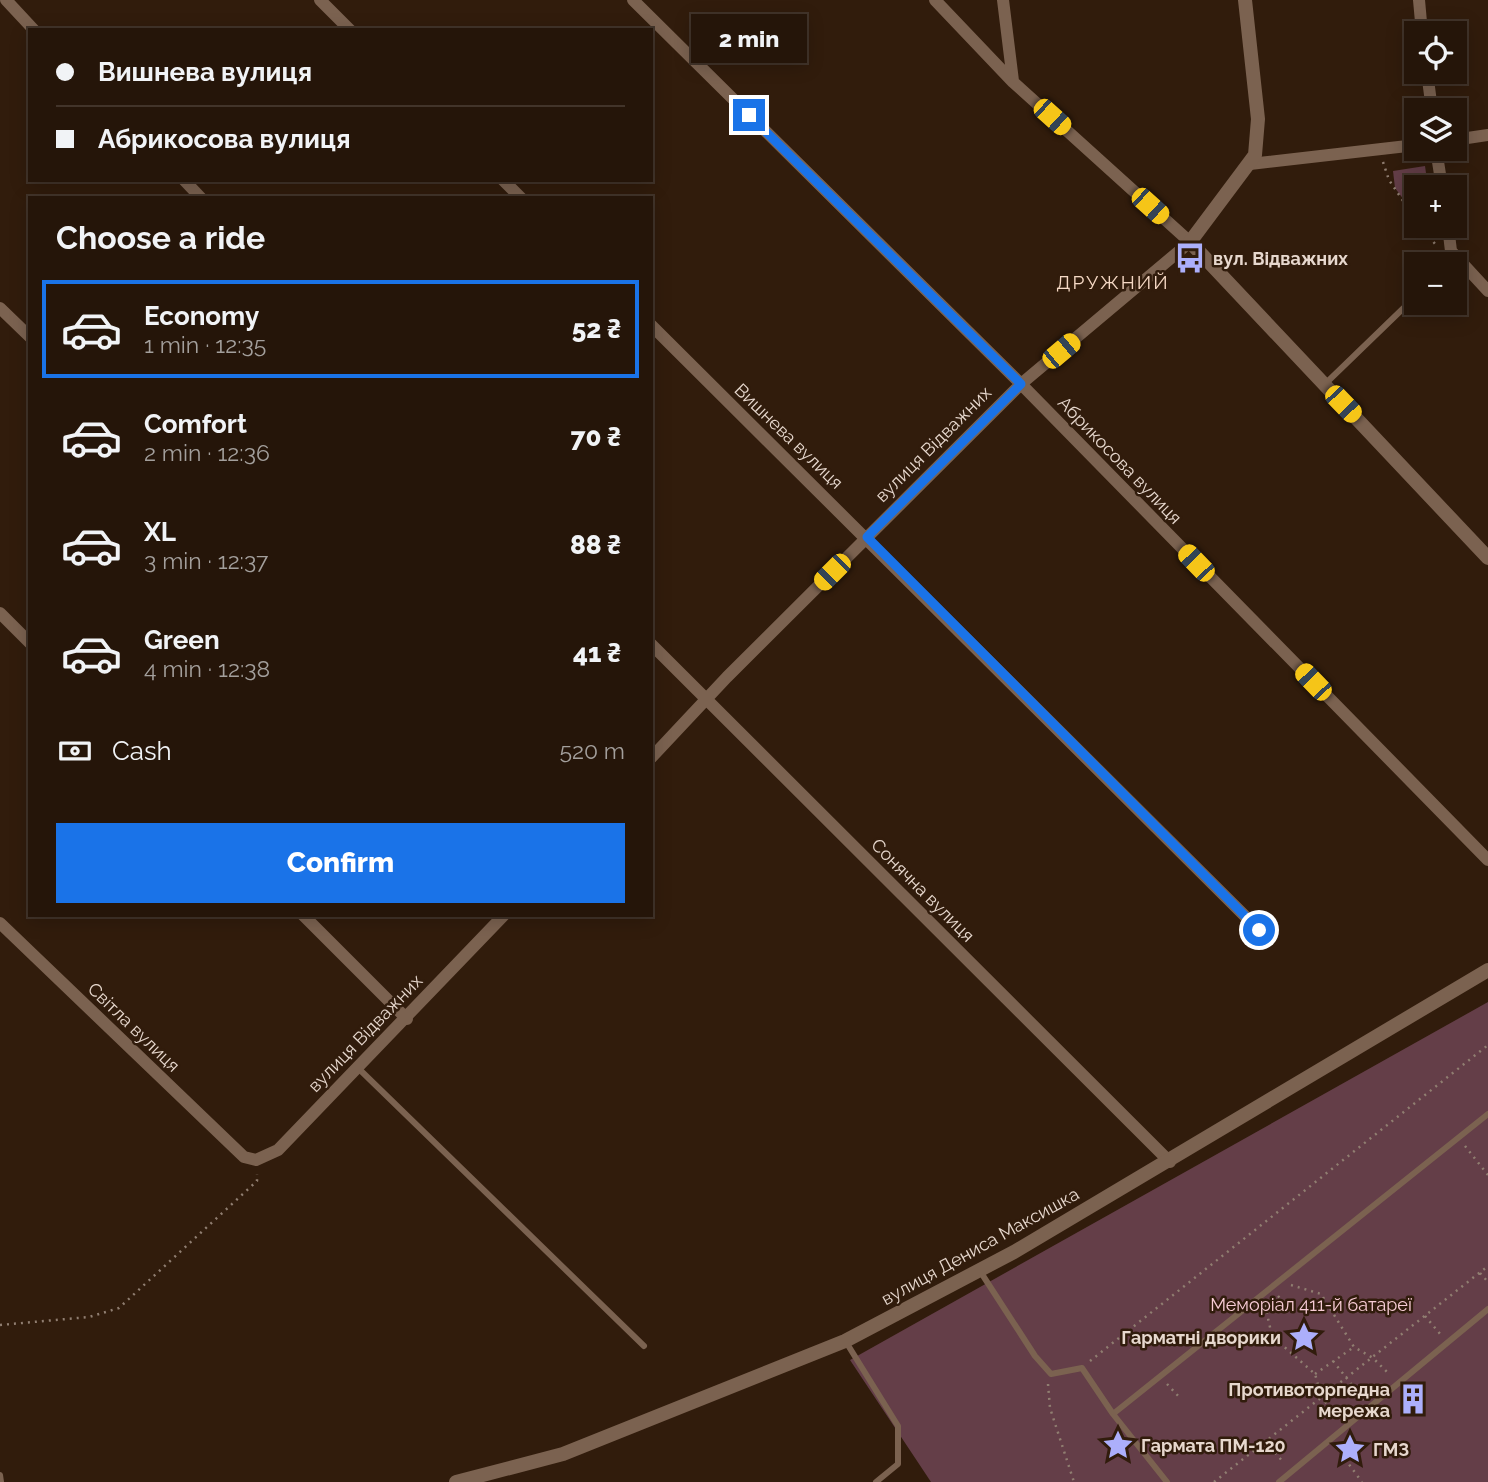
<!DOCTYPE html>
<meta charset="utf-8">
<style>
body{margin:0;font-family:Raleway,sans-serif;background:#2d1e12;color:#f1f3f6;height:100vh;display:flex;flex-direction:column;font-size:26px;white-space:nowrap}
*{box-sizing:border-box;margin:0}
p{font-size:23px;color:#a39f9c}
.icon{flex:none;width:38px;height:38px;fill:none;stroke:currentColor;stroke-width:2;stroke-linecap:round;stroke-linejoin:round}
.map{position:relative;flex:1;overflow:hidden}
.details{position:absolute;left:28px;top:196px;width:625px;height:721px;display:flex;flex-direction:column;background:#251509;border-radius:0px;box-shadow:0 4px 18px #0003,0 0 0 2px #42342a}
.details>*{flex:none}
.guide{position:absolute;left:28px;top:28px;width:625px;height:154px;border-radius:0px;box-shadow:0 4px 18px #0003,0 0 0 2px #42342a;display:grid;align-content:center;height:154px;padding:0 28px;background:#251509}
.buttons{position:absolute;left:1404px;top:21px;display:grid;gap:14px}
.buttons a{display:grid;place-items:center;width:63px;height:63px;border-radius:0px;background:#251509;box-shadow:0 4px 18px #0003,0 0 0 2px #42342a;font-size:35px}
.end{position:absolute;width:32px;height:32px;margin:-16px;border:9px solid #1a73e8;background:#fff;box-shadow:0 0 0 4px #fff}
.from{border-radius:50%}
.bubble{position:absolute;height:49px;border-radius:0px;background:#251509;box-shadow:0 4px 18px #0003,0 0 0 2px #42342a;font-size:23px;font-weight:800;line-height:49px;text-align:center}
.car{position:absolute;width:21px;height:42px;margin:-21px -10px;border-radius:9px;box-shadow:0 0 5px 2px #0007;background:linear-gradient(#f5c518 24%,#345 0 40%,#f5c518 0 76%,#345 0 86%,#f5c518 0)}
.guide b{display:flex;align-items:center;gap:24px;height:66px;font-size:26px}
.guide b+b{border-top:2px solid #42342a}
.guide i{width:18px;height:18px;background:#f1f3f6}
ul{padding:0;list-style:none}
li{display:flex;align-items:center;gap:21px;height:98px;margin:0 14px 10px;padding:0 14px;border:4px solid transparent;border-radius:0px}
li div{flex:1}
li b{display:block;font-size:26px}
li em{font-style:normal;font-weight:800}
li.current{border-color:#1a73e8}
li>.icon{width:63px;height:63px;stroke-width:1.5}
h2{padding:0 28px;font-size:32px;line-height:84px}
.pay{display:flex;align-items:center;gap:18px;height:77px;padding:0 28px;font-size:26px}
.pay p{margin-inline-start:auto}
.action{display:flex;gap:14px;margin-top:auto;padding:14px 28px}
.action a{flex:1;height:80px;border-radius:0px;background:#1a73e8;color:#fff;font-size:28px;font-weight:800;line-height:80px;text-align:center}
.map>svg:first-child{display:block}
</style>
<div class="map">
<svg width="1488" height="1482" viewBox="0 0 1488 1482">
<rect width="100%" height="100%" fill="#311c0c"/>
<path fill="#643e48" d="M1425,166L1428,187H1416L1413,212L1395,188L1393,171Z
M1488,1002V1482H931L850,1360Z"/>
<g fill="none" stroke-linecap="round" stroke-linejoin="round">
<path stroke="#907e71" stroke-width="2.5" stroke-dasharray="2 5" stroke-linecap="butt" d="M1383,162L1389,180L1416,220
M1420,226L1436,245
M1465,1146L1488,1175
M1480,1273L1488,1282
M1291,1285L1321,1294L1354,1347L1373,1358L1390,1375
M1278,1296L1288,1308
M1265,1305L1272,1336L1315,1374L1322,1398L1339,1418
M1425,1316L1441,1335
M0,1325L89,1317L119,1308L257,1181V1174
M1090,1361L1488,1045
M1333,1361L1364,1400
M1315,1374L1354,1347
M1048,1384L1050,1408L1074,1482
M1167,1384L1181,1399
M1266,1442L1284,1463
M1345,1459L1362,1482
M1214,1482L1488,1266"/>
<path stroke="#7b6250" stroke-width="6" d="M1324,385L1416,296
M358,1068L644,1346
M980,1271L1035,1356L1051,1374L1082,1368L1113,1414L1167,1482
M846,1342L898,1426V1464L876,1482
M1113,1414L1488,1114
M0,1475L1,1482
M1279,1482L1488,1309"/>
<path stroke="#7b6250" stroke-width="12" d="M6,0L34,30
M320,0L350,30
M633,0L1021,384L1488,860
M1003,0L1013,81
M1419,0L1422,33
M1427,72L1432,110
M1454,140L1488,135
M1436,149L1442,187
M1250,164L1416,145
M184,180L201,198
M503,180L521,198
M1448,226L1451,251L1488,291
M0,308L30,337
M651,325L1259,930
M0,613L30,643
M651,644L1170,1162
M651,758L727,677L1021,384L1190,242L1013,82L935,0
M303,915L407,1019
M0,923L244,1157L256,1160L278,1150L504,915"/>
<path stroke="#7b6250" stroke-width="14" d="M1245,0L1258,119L1255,155L1190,242L1488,558
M456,1482L563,1454L845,1341L1014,1252L1488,970"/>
</g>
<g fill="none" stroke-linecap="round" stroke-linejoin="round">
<path stroke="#1a73e8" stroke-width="9" d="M749,115L1021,384L867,537L1259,930"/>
</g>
<defs>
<g id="bus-bare" transform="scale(2.415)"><path d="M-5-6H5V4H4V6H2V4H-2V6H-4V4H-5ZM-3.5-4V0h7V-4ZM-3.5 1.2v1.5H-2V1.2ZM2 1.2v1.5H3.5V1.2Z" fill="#acaffb" stroke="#311c0c" stroke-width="2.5" paint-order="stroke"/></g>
<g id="sight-bare" transform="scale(2.415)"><path d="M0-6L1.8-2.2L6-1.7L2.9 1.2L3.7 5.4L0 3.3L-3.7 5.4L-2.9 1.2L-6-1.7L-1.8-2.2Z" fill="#acaffb" stroke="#311c0c" stroke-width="2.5" paint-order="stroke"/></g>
<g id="building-bare" transform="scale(2.415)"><path d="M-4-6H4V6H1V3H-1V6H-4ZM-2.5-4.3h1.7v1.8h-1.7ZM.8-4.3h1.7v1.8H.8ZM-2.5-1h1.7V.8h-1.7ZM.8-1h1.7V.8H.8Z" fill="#acaffb" stroke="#311c0c" stroke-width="2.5" paint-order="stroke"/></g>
</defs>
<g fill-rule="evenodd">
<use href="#bus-bare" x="1190" y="258"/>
<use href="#sight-bare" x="1304" y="1337"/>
<use href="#building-bare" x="1413" y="1399"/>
<use href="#sight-bare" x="1118" y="1445"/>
<use href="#sight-bare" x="1350" y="1449"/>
</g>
<g text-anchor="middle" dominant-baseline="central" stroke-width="5" stroke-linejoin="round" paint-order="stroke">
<g font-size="18" font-weight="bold" fill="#e7d8ce" stroke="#311c0c" text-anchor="start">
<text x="1213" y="258">вул. Відважних</text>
<text x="1281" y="1337" text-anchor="end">Гарматні дворики</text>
<text x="1390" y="1389" text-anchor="end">Противоторпедна<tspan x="1390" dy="21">мережа</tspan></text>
<text x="1141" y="1445">Гармата ПМ-120</text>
<text x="1373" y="1449">ГМЗ</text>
</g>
<g font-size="18" fill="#e7d8ce" stroke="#311c0c">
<text transform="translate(789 436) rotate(44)">Вишнева вулиця</text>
<text transform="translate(933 444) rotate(-45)">вулиця Відважних</text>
<text transform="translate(1120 460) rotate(46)">Абрикосова вулиця</text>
<text transform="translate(923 890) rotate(45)">Сонячна вулиця</text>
<text transform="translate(134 1027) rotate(44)">Світла вулиця</text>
<text transform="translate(365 1033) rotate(-46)">вулиця Відважних</text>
<text transform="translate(980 1246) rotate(-29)">вулиця Дениса Максишка</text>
</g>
<g font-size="18" fill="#f8ccd6" stroke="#311c0c">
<text x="1311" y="1304">Меморіал 411-й батареї</text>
</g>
<g font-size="19" letter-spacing="2" fill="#f6d9c5" stroke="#311c0c">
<text x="1113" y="282">ДРУЖНИЙ</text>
</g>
</g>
</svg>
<div class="buttons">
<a><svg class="icon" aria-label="locate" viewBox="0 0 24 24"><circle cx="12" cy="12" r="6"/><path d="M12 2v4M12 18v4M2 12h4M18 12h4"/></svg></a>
<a><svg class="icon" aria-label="layers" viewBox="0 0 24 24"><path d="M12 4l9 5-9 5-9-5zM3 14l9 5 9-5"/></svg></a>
<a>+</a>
<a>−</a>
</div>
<i class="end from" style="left:1259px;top:930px"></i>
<i class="end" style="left:749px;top:115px"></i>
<div class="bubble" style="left:691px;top:14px;width:116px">2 min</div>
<i class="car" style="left:1052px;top:117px;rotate:132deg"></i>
<i class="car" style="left:1150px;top:206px;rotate:132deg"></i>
<i class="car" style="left:1061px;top:351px;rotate:50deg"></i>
<i class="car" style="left:1343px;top:404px;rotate:136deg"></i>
<i class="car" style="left:1196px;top:563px;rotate:316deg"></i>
<i class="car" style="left:832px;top:572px;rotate:225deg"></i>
<i class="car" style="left:1313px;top:682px;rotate:316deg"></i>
<div class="guide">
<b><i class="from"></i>Вишнева вулиця</b>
<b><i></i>Абрикосова вулиця</b>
</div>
<section class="details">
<h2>Choose a ride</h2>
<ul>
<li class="current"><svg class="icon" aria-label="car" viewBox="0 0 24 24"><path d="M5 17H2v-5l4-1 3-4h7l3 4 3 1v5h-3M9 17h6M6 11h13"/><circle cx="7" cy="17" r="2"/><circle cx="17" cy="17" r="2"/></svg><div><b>Economy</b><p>1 min · 12:35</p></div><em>52 ₴</em></li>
<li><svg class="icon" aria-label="car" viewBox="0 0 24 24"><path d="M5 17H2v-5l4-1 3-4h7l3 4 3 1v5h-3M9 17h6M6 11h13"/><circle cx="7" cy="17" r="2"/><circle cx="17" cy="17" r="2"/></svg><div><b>Comfort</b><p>2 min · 12:36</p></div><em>70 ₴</em></li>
<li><svg class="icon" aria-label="car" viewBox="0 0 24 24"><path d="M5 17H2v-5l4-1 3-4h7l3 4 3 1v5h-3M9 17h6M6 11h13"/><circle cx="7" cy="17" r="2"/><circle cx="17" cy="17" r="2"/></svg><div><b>XL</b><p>3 min · 12:37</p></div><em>88 ₴</em></li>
<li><svg class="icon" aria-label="car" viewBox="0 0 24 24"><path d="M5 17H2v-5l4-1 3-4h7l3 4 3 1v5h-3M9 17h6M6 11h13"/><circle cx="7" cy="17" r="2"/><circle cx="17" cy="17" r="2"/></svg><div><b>Green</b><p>4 min · 12:38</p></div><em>41 ₴</em></li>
</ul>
<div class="pay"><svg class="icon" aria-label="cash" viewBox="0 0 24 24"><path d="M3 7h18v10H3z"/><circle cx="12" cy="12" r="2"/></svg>Cash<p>520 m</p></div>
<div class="action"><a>Confirm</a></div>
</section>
</div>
